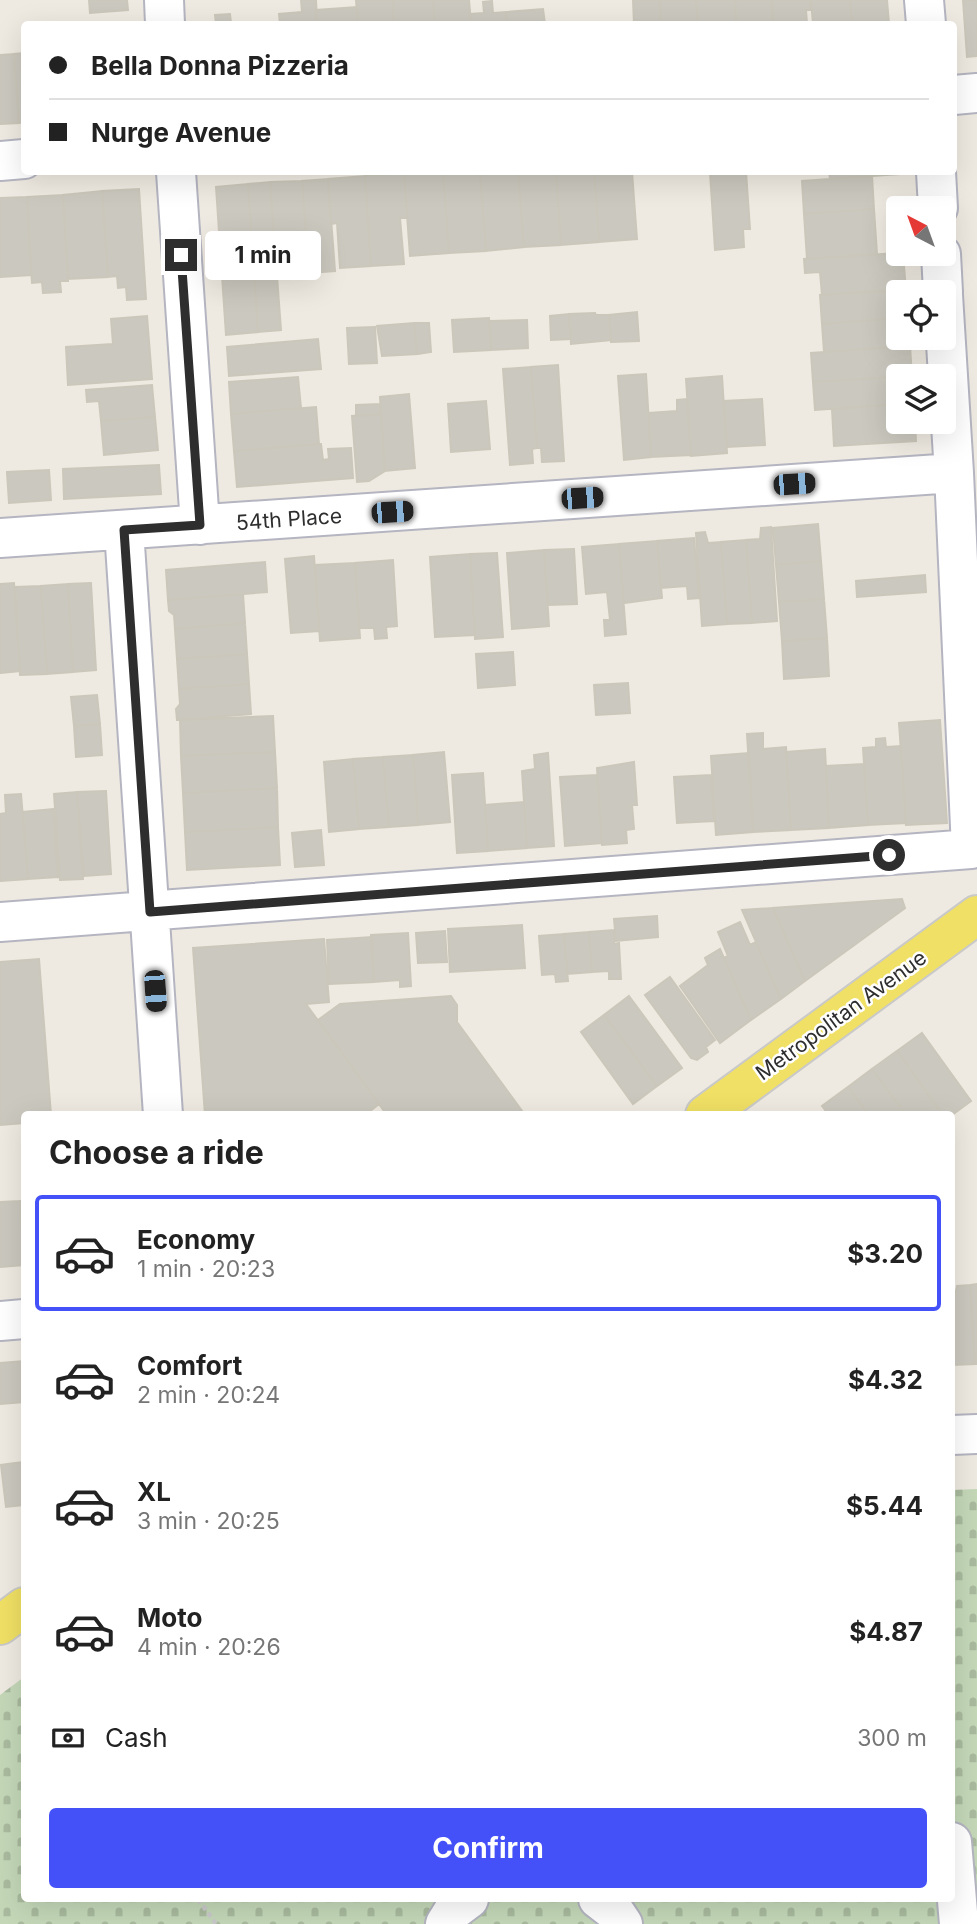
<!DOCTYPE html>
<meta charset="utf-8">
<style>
body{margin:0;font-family:Inter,sans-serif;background:#f2f2f2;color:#222;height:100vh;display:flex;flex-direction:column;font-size:26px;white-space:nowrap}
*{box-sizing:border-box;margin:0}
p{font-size:23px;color:#767676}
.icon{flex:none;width:38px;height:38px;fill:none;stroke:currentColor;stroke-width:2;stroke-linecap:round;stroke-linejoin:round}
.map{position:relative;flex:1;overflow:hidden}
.panel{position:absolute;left:21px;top:1111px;width:934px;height:791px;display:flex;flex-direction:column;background:#fff;border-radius:7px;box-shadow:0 7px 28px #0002}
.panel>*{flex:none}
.hud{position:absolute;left:21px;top:21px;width:936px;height:154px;border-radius:7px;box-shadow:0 7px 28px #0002;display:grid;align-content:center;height:154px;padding:0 28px;background:#fff}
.needle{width:46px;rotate:319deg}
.buttons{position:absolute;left:886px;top:196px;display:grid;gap:14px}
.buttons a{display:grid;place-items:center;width:70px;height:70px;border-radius:7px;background:#fff;box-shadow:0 7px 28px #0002;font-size:35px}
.end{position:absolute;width:32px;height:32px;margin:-16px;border:9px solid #2e2e2e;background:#fff;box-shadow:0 0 0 4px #fff}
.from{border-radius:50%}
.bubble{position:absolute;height:49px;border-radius:7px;background:#fff;box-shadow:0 7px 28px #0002;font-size:23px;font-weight:700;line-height:49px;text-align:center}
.car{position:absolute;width:21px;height:42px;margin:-21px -10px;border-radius:9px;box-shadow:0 0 5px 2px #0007;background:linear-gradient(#222 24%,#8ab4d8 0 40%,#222 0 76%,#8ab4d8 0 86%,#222 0)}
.hud b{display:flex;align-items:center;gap:24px;height:66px;font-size:26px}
.hud b+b{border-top:2px solid #e0e0e0}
.hud i{width:18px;height:18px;background:#222}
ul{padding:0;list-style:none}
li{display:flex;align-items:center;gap:21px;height:116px;margin:0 14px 10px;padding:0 14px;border:4px solid transparent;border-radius:7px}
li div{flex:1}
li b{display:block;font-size:26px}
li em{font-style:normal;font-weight:700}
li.active{border-color:#4551f8}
li>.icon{width:63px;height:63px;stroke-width:1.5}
h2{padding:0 28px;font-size:32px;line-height:84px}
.pay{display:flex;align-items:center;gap:18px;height:77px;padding:0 28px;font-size:26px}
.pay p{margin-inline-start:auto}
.button{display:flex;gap:14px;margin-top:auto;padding:14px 28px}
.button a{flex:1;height:80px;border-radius:7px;background:#4551f8;color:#fff;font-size:28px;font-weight:700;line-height:80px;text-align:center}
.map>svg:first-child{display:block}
</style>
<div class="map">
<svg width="977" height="1924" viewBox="0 0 977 1924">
<defs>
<pattern id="cemetery-stones" width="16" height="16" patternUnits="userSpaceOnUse" patternTransform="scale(1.75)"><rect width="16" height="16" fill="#c4d8b8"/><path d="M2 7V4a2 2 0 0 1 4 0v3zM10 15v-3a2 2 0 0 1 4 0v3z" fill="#a9ba9e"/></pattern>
</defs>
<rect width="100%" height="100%" fill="#efeae1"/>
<path fill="url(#cemetery-stones)" d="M977,1489V1924H0V1695L24,1677V1899H952V1490Z"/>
<path fill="#cbc8bf" stroke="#cbc7ba" stroke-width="2" d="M89,0H127L128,10L90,13Z
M301,0H316L317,24H280L279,14L302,12Z
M356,0H393L394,24H358Z
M393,0H433L435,24H394Z
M433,0H469L471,24H435Z
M633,0H660L661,24H634Z
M660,0H696L698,24H661Z
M696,0H735L736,24H698Z
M735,0H771L773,24H736Z
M772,0H810L811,10H806L807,24H774Z
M811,0H850L852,24H813Z
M850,0H887L889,24H852Z
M963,0H977V56L967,57Z
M492,1L493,13L506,12L507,24H471L470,14L484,13L483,2Z
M357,7L358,24H317L316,10Z
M543,9L545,24H507L506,12Z
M230,14L231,23H242V24H211H216L215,15Z
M24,53V122L19,123L14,54Z
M14,54L19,123L0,124V55Z
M443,172L449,253L410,256L404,173Z
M443,172H480L486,251L449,253Z
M480,172H518L524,247L486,251Z
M518,172H556L561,245L524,247Z
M556,172H594L599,242L561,245Z
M594,172H632L637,239L599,242Z
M710,172H746L750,229H743L744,247L715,250Z
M829,172H898L899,174L830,179Z
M404,173L407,218H400L404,264L371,266L365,176Z
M365,176L371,266L340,268L337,223L331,224L328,179Z
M872,176L874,209L804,214L802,181Z
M328,179L335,271L309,273L302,181Z
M302,181L309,273L277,275L270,182Z
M270,182L281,330L258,332L248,184Z
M248,184L258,332L226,335L216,187Z
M139,189L146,299L127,300L126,287L118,288L117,276L108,277L102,191Z
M102,191L108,277L68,279L63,195Z
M63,195L68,281H60L61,292L43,293L42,282L32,283L27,197Z
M27,197L31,275L0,277V198Z
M874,209L877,254L807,259L804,214Z
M898,253L903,254L906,290L822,295L820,272L805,273L804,259Z
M910,289V292H898V318L822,324L820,295Z
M637,312L639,341L611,342L609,315Z
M595,313L596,315H609L611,340L571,344L569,314Z
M569,314L571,339L551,340L550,316Z
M147,316L152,379L68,385L66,347L113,344L111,319Z
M489,318L491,350L454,352L452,320Z
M898,318V338H909L910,346L824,352L822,324Z
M527,320L528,348L491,350L490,321Z
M414,323H429L431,352L417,354Z
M414,323L417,354L382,356L377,326Z
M375,327L377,363L349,364L347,328Z
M318,339L321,369L229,376L227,347Z
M910,346L912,376L813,382L811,353Z
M558,365L564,461L542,462L541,448H537L531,367Z
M531,367L537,448L532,449L533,463L510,465L503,369Z
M646,374L651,457L624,460L618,376Z
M722,376L727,453L691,456L686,379Z
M298,377L301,408L231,414L229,382Z
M898,377V404L815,410L813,382Z
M152,385L155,417L101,421L99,401L87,402L86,390Z
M409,394L415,468L385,471L380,397Z
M687,399L691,455L651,457L649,413L677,411V400Z
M762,399L765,445L727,447L724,401Z
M486,401L490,449L451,452L448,404Z
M380,404L381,414L356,416V405Z
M898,404V422H915L916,441L834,446L832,409Z
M316,407L319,444L234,451L231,414Z
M381,414L385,471L369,481L357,482L352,416Z
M155,417L158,450L104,455L101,421Z
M321,444L323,460L329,459L328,449L351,448L353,478L237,487L234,451Z
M159,465L161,494L64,499L63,469Z
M49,470L51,500L9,503L7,472Z
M818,524L821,561L776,565L773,528Z
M771,527L777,621L752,623L746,540L760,539L761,528Z
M705,532L708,543L721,542L727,624L702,626L696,533Z
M694,538L699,598L688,599L687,586L661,588L657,541Z
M746,540L752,623L727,624L721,542Z
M657,541L662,598L624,603L619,544Z
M619,544L626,634L605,636L604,620H610L607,592L586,594L582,547Z
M574,549L577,604L548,605L544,550Z
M544,550L549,626L512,629L507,553Z
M497,553L503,637L475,639L470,554Z
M470,554L475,635L435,637L430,557Z
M314,556L319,631L291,633L285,559Z
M393,560L397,626L386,627L387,638L375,639L374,628H359L355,563Z
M821,561L824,599L779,602L776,565Z
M265,562L267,592L168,600L166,570Z
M355,563L360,638L320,641L315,565Z
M925,575L926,592L857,597L856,581Z
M14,583L20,671L0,673V584Z
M91,583L96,670L73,672L68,584Z
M68,584L73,672L47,674L41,586Z
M41,586L47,674L20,675L15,587Z
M243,594L245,623L175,629L174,615L169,611L168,600Z
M824,599L827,638L782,641L779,602Z
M245,623L247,654L177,659L175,629Z
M827,638L829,676L784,679L782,641Z
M513,652L515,685L478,688L476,654Z
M247,654L249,684L179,689L177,659Z
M628,683L630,713L596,715L594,685Z
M249,684L251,714L177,720L176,709L180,704L179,689Z
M97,695L100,724L74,726L71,697Z
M273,716L275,752L181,756L180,720Z
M940,720L947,823L906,825L899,723Z
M100,724L102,755L76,757L74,726Z
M763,733V749L786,747L791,830L753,832L747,734Z
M885,738L886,747L901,746L906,823L868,825L863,748L876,747V739Z
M825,749L829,828L791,830L786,752Z
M275,752L277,788L183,793L181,756Z
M444,752L450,822L418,825L413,755Z
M548,753L554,846L527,848L522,771L535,769L534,755Z
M749,753L753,832L716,835L711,756Z
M413,755L418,825L389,827L383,757Z
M383,757L389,827L359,829L353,759Z
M353,759L359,829L329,832L324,762Z
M634,762L637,805H632L634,829L626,830L627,843L602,845L597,768Z
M864,764L868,825L829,828L826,766Z
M483,773L488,851L457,853L452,775Z
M597,775L602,843L565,846L560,777Z
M711,775L714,821L677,823L674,777Z
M277,788L278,827L185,832L183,793Z
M106,791L111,874L84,876L77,792Z
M77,792L83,879L60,880L54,794Z
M21,794L28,879L0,881V814L6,813L5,795Z
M524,802L527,848L488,851L485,805Z
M53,809L58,877L28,879L23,812Z
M278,827L280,865L187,870L185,832Z
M321,830L324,865L295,867L292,833Z
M902,899L905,908L805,981L773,908Z
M773,908L805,981L781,999L742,910Z
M657,916L658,937L616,941L614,919Z
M740,922L750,945L756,942L781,999L751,1020L724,958L728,956L718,932Z
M522,925L525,968L450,972L448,929Z
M614,930V944L619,943L621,979H609V971L592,972L589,932Z
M445,931L447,962L418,963L416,933Z
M589,932L592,972L567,974L564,934Z
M408,933L411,986L400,987V980L374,982L371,935Z
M564,934L568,981L556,982L555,974L542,975L539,936Z
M372,937L374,982L329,984L327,940Z
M324,939L329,1002L306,1004L379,1104L365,1115H205L193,948Z
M720,949L751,1020L720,1043L680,986L708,965L705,958Z
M39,959L51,1115H24V1123L0,1125V962Z
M670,977L715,1040L706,1047L708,1052L697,1060L691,1058L645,995Z
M451,996L457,1005V1022L525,1115H428L426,1113L425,1115H387L318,1020L340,1004Z
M629,996L682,1068L657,1086L604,1015Z
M604,1015L657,1086L633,1104L581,1032Z
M922,1033L971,1101L952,1115H943L897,1051Z
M897,1051L943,1115H906L872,1069Z
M872,1069L906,1115H869L848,1087Z
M848,1087L869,1115H829L822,1106Z
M20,1201L24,1265L0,1267V1202Z
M20,1201H24V1265Z
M977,1284V1364H975L970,1285Z
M970,1285L975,1364L952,1365V1310L957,1286Z
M24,1361V1402L0,1404V1363Z
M24,1462V1508V1505L6,1507L1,1465Z"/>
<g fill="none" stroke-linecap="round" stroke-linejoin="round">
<g stroke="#b4b5c1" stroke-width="42">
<path id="minor" d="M164,0L165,24
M924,0L926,24
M954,95L977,93
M0,161L24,159
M176,172L200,525
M936,172L938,208
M941,254L943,292
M943,295L954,473L971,849
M124,530L163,1115
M0,538L954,473
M0,922L971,849
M0,1321L24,1319
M952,1435L977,1434
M952,1842L959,1924
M598,1899L615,1912L623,1924
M445,1924L453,1911L469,1899"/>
</g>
<g stroke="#c9c9c9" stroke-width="42">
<path id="major" d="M705,1115L977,915
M0,1625L24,1607"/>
</g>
<path stroke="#c9c9c9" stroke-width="4.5" stroke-dasharray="5 3.5" stroke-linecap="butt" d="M198,1899L216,1924"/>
<use href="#minor" stroke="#fff" stroke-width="38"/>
<use href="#major" stroke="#f0e065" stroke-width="38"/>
</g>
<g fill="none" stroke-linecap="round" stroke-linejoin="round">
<path stroke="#2e2e2e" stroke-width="9" d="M181,255L200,525L124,530L150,912L889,855"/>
</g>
<g text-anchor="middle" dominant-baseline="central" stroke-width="5" stroke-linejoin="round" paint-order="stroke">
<g font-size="21" fill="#2e2e2e" stroke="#fff">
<text transform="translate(289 519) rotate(-4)">54th Place</text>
<text transform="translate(841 1015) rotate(-36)">Metropolitan Avenue</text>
</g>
</g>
</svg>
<div class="buttons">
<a><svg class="needle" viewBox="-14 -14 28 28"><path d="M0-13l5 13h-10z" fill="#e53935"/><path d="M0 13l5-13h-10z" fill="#767676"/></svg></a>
<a><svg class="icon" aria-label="locate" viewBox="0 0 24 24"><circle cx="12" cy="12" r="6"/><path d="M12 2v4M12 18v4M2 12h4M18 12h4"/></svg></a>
<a><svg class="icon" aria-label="layers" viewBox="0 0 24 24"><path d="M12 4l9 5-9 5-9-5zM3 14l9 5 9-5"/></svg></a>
</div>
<i class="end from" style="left:889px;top:855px"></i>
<i class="end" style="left:181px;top:255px"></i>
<div class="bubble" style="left:205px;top:231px;width:116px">1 min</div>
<i class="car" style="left:794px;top:484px;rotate:86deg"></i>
<i class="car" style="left:582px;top:498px;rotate:86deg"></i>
<i class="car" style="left:392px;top:512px;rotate:86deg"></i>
<i class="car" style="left:155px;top:991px;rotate:176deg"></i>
<div class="hud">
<b><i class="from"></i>Bella Donna Pizzeria</b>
<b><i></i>Nurge Avenue</b>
</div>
<section class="panel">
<h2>Choose a ride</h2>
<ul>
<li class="active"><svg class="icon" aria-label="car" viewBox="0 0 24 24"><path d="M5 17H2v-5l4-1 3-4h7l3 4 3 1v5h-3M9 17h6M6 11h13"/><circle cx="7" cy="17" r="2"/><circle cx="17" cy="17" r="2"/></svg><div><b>Economy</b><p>1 min · 20:23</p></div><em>$3.20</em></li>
<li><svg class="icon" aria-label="car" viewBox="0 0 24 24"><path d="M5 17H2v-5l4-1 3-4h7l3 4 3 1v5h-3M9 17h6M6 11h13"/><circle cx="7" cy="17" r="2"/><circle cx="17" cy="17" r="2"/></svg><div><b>Comfort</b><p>2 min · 20:24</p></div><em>$4.32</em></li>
<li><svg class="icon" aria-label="car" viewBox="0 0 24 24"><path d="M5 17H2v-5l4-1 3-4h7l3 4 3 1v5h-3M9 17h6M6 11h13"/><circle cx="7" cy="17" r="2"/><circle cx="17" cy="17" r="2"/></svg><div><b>XL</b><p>3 min · 20:25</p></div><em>$5.44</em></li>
<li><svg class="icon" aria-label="car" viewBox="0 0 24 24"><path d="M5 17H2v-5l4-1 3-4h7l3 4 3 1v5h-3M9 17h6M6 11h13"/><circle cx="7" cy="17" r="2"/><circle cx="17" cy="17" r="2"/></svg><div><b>Moto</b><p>4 min · 20:26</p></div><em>$4.87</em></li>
</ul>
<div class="pay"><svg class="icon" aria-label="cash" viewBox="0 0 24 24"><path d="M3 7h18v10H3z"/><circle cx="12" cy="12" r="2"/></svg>Cash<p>300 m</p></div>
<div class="button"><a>Confirm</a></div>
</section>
</div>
